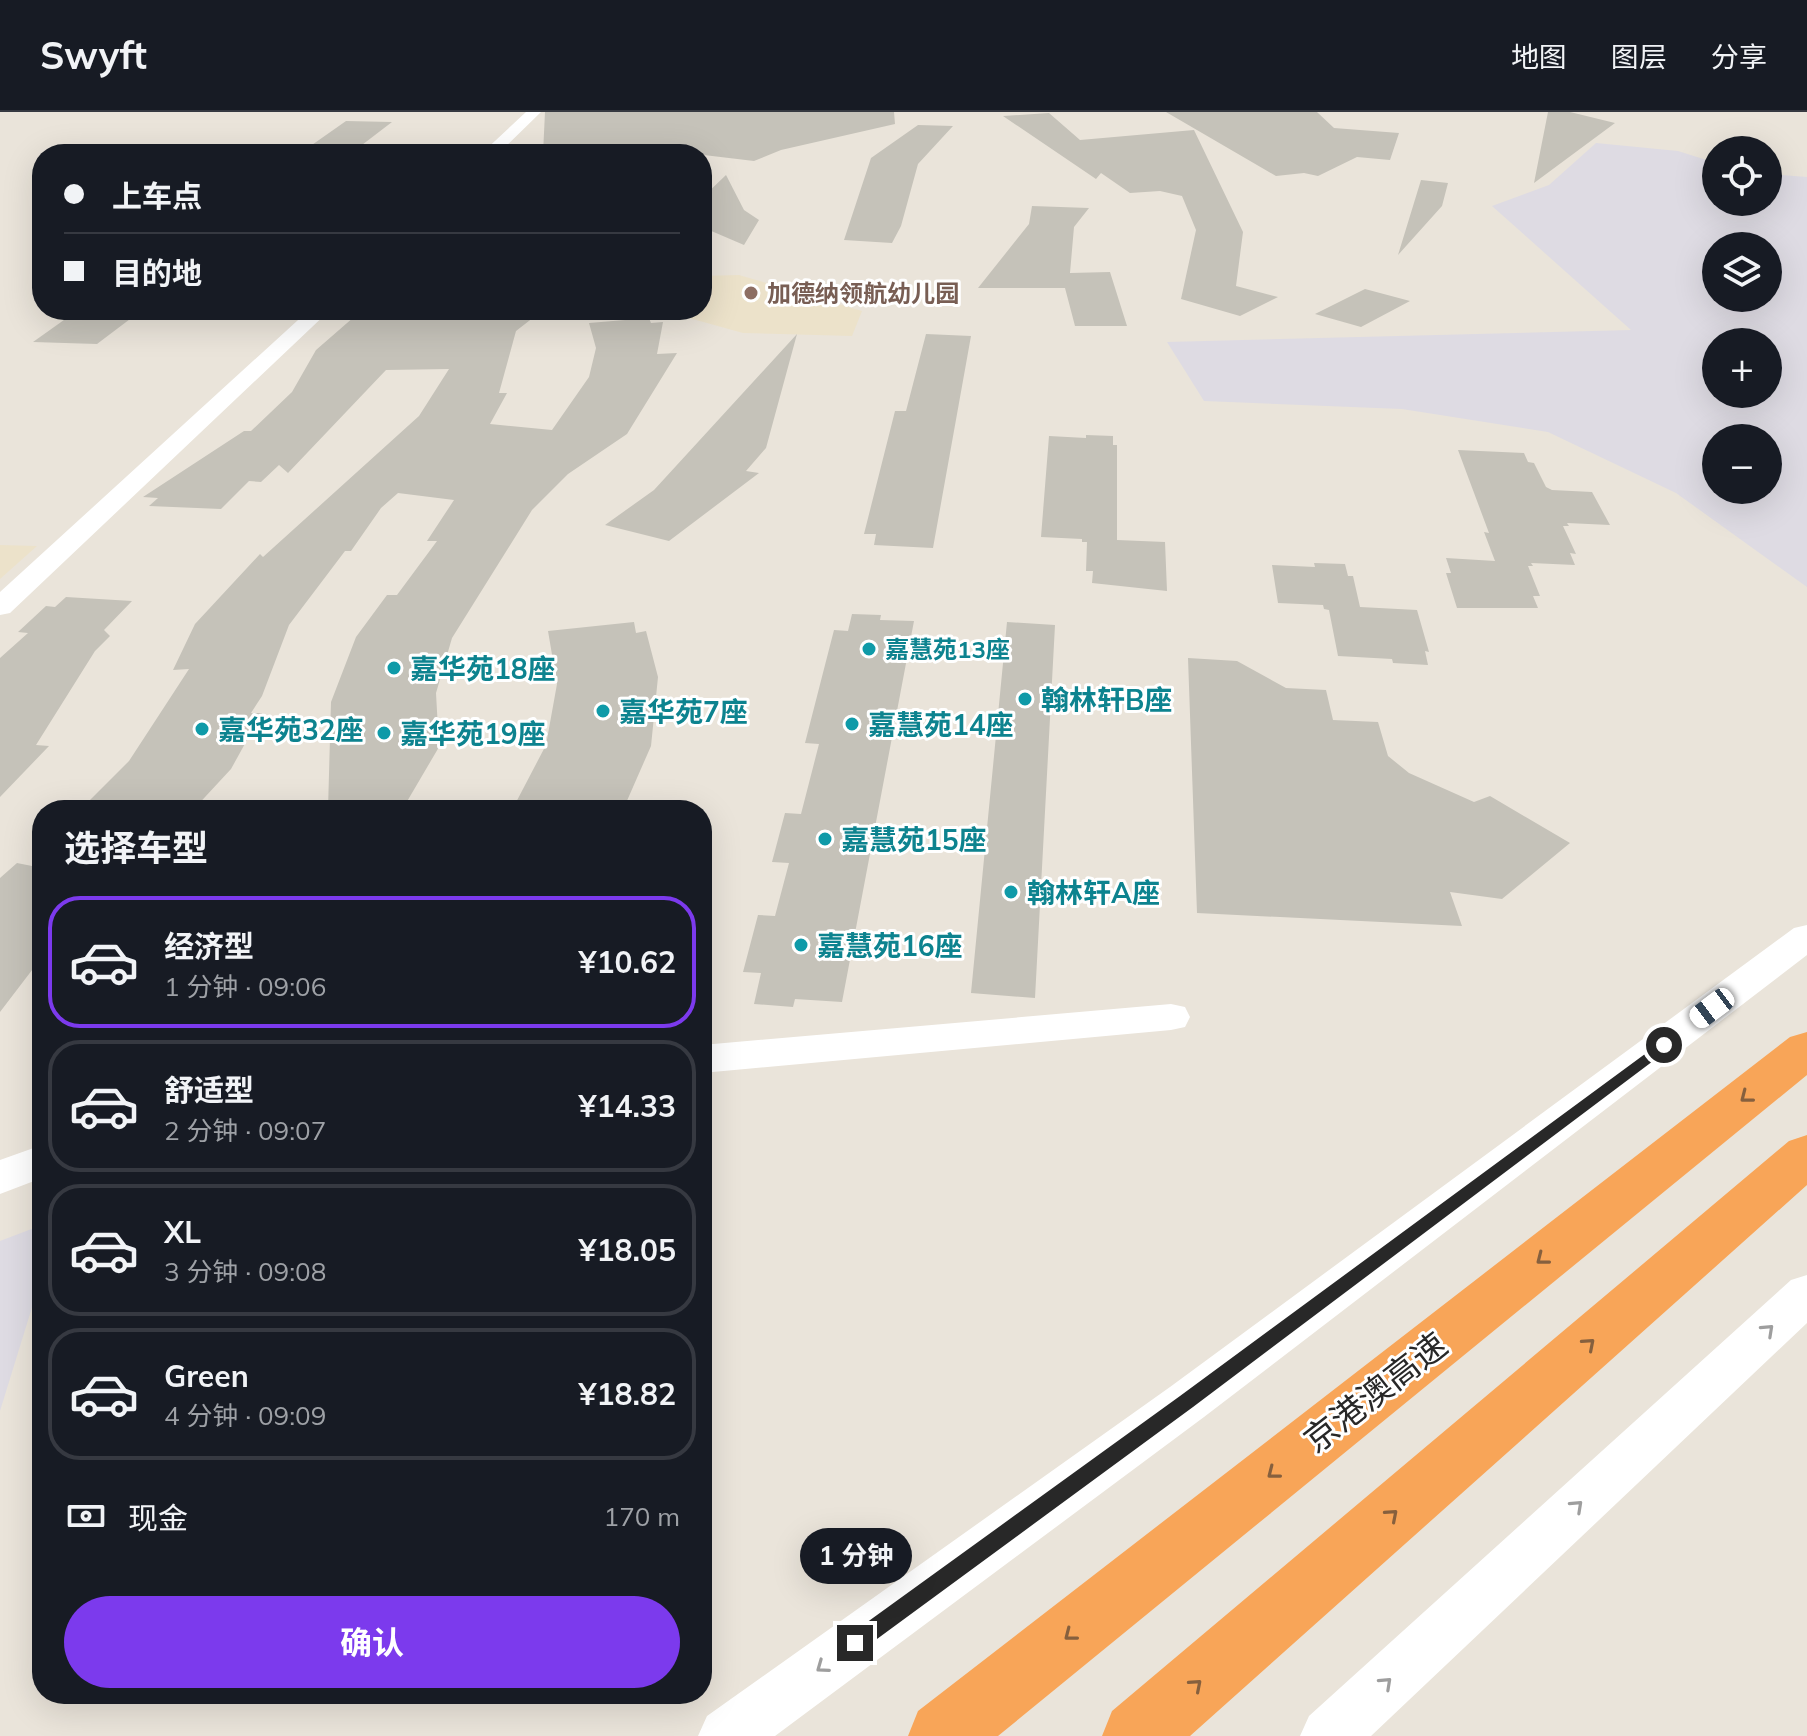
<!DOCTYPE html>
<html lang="zh">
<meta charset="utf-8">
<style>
body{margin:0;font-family:Mulish,"Noto Sans SC",sans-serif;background:#242831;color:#f1f3f6;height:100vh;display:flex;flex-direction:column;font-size:30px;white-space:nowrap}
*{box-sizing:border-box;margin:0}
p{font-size:26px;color:#9ea1a6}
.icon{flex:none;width:44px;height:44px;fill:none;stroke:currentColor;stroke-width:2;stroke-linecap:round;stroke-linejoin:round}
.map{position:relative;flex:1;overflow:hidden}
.details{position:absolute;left:32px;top:688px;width:680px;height:904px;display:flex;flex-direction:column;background:#171b24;border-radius:32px;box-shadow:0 8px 32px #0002}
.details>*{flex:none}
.top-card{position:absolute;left:32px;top:32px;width:680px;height:176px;border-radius:32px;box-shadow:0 8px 32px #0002;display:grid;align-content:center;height:176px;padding:0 32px;background:#171b24}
.fabs{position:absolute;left:1702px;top:24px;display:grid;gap:16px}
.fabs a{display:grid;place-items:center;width:80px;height:80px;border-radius:50%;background:#171b24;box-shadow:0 8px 32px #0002;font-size:40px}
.end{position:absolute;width:36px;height:36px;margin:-18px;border:10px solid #282828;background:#fff;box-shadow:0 0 0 4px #fff}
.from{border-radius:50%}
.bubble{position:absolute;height:56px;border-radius:28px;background:#171b24;box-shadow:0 8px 32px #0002;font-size:26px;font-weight:700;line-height:56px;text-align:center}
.car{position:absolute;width:24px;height:48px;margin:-24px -12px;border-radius:10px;box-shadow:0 0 6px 2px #0007;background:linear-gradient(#fff 24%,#345 0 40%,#fff 0 76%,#345 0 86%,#fff 0)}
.top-card b{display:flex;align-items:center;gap:28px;height:76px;font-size:30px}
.top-card b+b{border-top:2px solid #363941}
.top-card i{width:20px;height:20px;background:#f1f3f6}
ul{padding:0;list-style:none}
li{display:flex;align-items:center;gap:24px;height:132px;margin:0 16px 12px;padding:0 16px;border:4px solid #363941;border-radius:32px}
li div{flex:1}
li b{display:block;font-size:30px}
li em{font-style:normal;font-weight:700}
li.current{border-color:#7c3aed}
li>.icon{width:72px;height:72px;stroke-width:1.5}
h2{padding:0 32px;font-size:36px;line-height:96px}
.pay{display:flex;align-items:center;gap:20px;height:88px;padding:0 32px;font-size:30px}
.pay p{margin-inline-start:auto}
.primary-button{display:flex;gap:16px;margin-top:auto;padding:16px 32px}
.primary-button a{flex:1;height:92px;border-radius:48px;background:#7c3aed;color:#fff;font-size:32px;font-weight:700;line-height:92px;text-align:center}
header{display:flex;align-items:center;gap:48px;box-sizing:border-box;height:112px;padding:0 40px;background:#171b24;border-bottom:2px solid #363941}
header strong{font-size:38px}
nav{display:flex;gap:44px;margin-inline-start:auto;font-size:28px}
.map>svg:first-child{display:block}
</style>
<header>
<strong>Swyft</strong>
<nav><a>地图</a><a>图层</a><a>分享</a></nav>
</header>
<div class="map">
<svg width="1807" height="1624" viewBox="0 0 1807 1624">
<rect width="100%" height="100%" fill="#eae4da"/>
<path fill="#dedbe3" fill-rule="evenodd" d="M1596,31L1678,39L1716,51V90H1768V62L1807,65V475L1676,381L1548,320L1402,297L1204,289L1167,230L1631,218L1492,94L1549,73ZM1716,134H1768V186H1716ZM1716,230H1768V282H1716ZM1716,326H1768V378H1716Z
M42,1113V1163L0,1299V1129Z"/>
<path fill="#ece2ca" d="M739,163L862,199L852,224L743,221L660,198H702V164Z
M0,433L37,434L0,467Z"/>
<path fill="#c5c2b9" d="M545,0H894L895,12L781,38L754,49L662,38L658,42H543Z
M1166,0H1317L1334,16L1399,21L1390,48L1357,45L1318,64L1304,61L1276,64Z
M1548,0H1570L1615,11L1534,71Z
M1049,1L1080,28L1194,18L1243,120L1236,174L1278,185L1240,204L1181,187L1196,118L1182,84L1160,79L1130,81L1101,61L1096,67L1003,4Z
M346,9L392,10L358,36L309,35Z
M918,13L953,14L918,52L901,114L892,131L844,128L871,46Z
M726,63L744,98L759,108L744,133L702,115V86Z
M1421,68L1448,71L1442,94L1398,143Z
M1032,94L1089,96L1074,115L1070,161L1110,160L1127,214H1075L1065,176H978L1029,112Z
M1365,177L1410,189L1361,215L1315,202Z
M78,198H142L97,232L33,230Z
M362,198H543L516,219L499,281H507L490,312L552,318L589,265L596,236L589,211L649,206L651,211L663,210L657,242L677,241L627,322L568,362L532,398L452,526L436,581L439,635L402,698H328L331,590L356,525L387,483H397L437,429H427L454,388L398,381L381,396L351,439H345L289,513L262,584L251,601H262L231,657L193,698H80L129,649L189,557L173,558L195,512L260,442L263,445L419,304L449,257L386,258L288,361L279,353L261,370L249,369L221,397L149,394L158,386L143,385L244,319H251L292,280L316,238Z
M797,222L766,336L746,359L759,361L669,429L605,413L654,378Z
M926,222L971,224L933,436L874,433L876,422H864L895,299H906Z
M1086,323L1113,324V333H1117V428L1165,430L1167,479L1092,471L1093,459H1086L1087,430H1082V427L1041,425L1049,324L1086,326Z
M1458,338L1524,341L1528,350L1534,351L1546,375L1552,378L1592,380L1610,413L1567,411L1569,414H1563L1576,442L1570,441L1575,453L1531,451L1533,454H1528L1540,484H1533L1538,496H1457L1446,461H1451L1446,446L1495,449L1484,420L1489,421Z
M1314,451L1345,452L1348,464H1353L1360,495L1417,498L1429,540L1425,539L1428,553L1393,551L1392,547L1338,544L1329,498L1324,497L1323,493L1278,491L1272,453L1315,455Z
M66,485L132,489L104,518L110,524L95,539L36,633L49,634L0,685V546L28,521L18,520L46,494L55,495Z
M852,502L881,503L880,508L914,509L842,890L795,887L793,895L754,892L761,861L743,860L758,803L775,804L789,751L772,750L785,701L801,702L819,632L805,631L825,553L834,518L848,519Z
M634,510L636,521L646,519L658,565L651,634L626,691L615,690L612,698H512L546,633L557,572L548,519Z
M1007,510L1055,513L1035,886L971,881Z
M1188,546L1237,549L1286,576L1326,578L1333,608L1378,610L1388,644L1409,661L1474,690L1490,684L1570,731L1502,787L1450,780L1462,814L1197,801Z
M17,751L42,756V845L0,900V766Z"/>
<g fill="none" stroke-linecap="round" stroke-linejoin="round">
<path fill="#fff" fill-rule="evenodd" d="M526,0H541L498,42H481Z
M309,198H330L10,501L0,503V480Z
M1807,813V843L1204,1305L775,1624H698L707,1604L1170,1275L1794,816Z
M1171,892L1185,895L1190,905L1185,915L1171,918L702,961V933Z
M42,1033V1066L0,1082V1048Z
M1807,1163V1211L1371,1624H1300L1309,1604L1791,1168Z"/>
<path fill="#f8a558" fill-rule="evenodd" d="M1807,920V963L998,1624H908L918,1599L1790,925Z
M1807,1023V1073L1190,1624H1102L1112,1599L1789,1029Z"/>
</g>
<defs><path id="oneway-chevron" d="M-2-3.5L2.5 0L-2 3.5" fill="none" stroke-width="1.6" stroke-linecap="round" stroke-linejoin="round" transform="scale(2)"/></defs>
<g stroke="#86603e">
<use href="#oneway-chevron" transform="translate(1746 985) rotate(142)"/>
<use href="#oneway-chevron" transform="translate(1542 1147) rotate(142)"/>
<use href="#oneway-chevron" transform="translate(1589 1232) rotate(-41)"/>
<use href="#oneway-chevron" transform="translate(1273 1361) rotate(142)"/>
<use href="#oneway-chevron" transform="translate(1392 1403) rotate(-41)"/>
<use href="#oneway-chevron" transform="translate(1070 1523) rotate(142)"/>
<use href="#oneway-chevron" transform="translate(1196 1573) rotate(-41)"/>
</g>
<g stroke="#9e9e9e">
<use href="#oneway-chevron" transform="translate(1768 1218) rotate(-43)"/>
<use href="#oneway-chevron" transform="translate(1577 1394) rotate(-43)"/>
<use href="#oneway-chevron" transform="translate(822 1555) rotate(144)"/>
<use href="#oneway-chevron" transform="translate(1386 1571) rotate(-43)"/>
</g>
<path fill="#282828" d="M1664,928L1671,933L1669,937L1193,1295L862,1538L855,1541L848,1538L845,1531L848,1524L1180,1284Z"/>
<circle fill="#8d6e63" stroke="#fff" stroke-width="3" cx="751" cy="181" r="8"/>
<g fill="#0f9aa8" stroke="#fff" stroke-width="3">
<circle cx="869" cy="537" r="8"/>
<circle cx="394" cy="556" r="8"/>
<circle cx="1025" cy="587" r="8"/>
<circle cx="603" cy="599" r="8"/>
<circle cx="852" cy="612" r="8"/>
<circle cx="202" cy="617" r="8"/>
<circle cx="384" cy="621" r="8"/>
<circle cx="825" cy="727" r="8"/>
<circle cx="1011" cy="780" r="8"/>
<circle cx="801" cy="833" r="8"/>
</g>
<g text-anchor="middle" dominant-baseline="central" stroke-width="6" stroke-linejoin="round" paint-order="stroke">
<g font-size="24" font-weight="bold" fill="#785e54" stroke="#fff" text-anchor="start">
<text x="767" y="181">加德纳领航幼儿园</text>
</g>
<g font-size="24" font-weight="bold" fill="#0d838f" stroke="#fff" text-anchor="start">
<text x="885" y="537">嘉慧苑13座</text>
</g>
<g font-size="28" font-weight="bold" fill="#0d838f" stroke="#fff" text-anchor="start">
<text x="410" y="556">嘉华苑18座</text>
<text x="1041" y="587">翰林轩B座</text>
<text x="619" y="599">嘉华苑7座</text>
<text x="868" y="612">嘉慧苑14座</text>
<text x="218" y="617">嘉华苑32座</text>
<text x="400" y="621">嘉华苑19座</text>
<text x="841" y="727">嘉慧苑15座</text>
<text x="1027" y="780">翰林轩A座</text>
<text x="817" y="833">嘉慧苑16座</text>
</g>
<g font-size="34" fill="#282828" stroke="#fff">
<text transform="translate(1375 1280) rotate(-38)">京港澳高速</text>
</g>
</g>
</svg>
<div class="fabs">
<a><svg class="icon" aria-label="locate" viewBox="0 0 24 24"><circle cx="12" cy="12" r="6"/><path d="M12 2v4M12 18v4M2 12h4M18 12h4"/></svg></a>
<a><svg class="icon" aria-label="layers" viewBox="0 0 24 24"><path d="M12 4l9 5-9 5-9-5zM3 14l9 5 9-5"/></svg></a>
<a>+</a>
<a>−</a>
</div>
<i class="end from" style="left:1664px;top:933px"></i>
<i class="end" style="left:855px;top:1531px"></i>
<div class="bubble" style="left:800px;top:1416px;width:112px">1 分钟</div>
<i class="car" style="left:1712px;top:896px;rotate:233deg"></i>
<div class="top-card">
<b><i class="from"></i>上车点</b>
<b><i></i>目的地</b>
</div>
<section class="details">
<h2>选择车型</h2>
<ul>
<li class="current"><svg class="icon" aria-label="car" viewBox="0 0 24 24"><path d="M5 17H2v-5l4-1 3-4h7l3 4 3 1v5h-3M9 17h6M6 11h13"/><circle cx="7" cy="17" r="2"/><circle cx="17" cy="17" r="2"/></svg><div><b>经济型</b><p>1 分钟 · 09:06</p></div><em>¥10.62</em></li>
<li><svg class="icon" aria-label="car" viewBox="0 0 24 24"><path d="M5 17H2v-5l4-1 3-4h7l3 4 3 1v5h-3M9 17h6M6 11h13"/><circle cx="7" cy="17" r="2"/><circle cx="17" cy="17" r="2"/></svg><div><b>舒适型</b><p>2 分钟 · 09:07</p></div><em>¥14.33</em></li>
<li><svg class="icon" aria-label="car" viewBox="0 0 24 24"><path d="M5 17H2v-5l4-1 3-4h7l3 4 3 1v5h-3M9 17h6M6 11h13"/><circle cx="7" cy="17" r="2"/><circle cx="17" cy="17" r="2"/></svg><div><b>XL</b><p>3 分钟 · 09:08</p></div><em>¥18.05</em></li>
<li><svg class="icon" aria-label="car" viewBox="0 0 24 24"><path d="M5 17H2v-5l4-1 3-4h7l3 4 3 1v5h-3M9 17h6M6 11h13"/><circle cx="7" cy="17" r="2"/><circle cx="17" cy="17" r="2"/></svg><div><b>Green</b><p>4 分钟 · 09:09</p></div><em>¥18.82</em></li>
</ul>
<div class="pay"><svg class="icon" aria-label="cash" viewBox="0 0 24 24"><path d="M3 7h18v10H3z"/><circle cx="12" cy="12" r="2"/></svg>现金<p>170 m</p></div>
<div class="primary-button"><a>确认</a></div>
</section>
</div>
